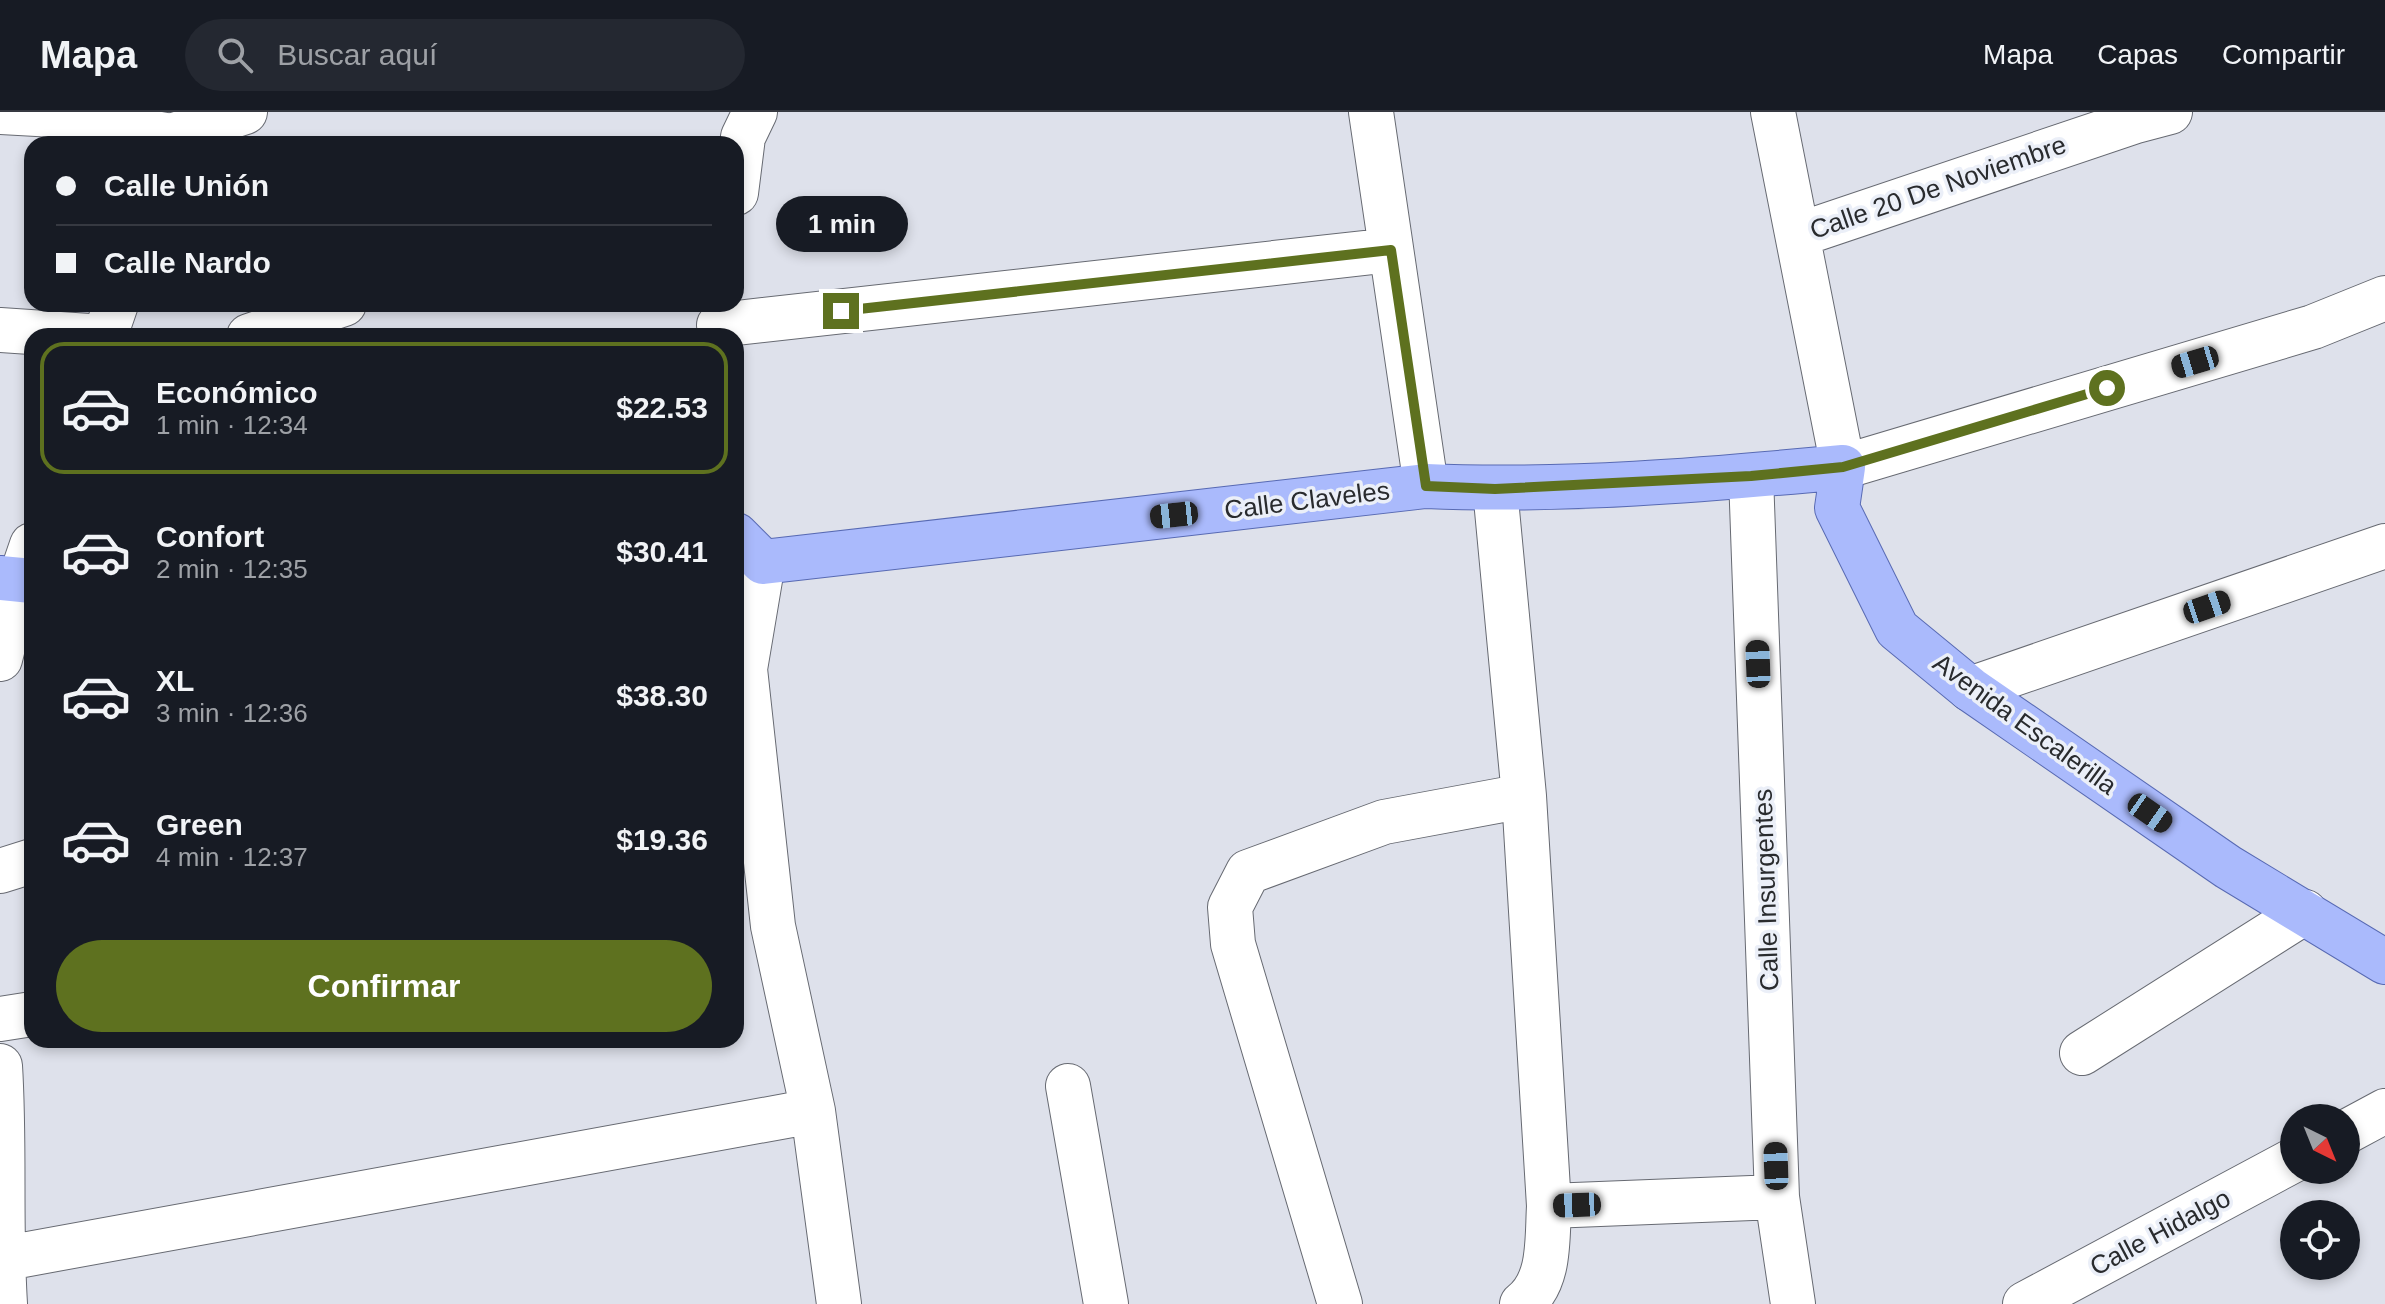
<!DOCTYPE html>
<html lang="es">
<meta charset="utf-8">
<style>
body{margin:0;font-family:Arial,sans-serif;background:#242831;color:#f1f3f6;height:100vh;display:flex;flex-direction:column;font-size:30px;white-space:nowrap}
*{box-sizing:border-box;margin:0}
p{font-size:26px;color:#9ea1a6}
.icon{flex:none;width:44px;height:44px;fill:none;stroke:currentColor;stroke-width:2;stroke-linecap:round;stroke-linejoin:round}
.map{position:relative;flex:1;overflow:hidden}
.details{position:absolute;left:24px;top:216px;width:720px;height:720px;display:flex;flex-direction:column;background:#171b24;border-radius:24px;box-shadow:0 4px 12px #0003}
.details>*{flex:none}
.guide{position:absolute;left:24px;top:24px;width:720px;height:176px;border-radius:24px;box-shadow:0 4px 12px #0003;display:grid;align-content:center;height:176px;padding:0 32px;background:#171b24}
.needle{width:52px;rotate:137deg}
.buttons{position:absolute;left:2280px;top:992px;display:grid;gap:16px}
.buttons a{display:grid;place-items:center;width:80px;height:80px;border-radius:50%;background:#171b24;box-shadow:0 4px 12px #0003;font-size:40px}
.end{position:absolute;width:36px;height:36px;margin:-18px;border:10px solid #5e711f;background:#fff;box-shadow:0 0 0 4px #fff}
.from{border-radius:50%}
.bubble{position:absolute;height:56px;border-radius:28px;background:#171b24;box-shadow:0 4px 12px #0003;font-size:26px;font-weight:700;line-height:56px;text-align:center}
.car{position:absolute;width:24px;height:48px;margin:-24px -12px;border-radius:10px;box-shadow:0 0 6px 2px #0007;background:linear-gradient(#222 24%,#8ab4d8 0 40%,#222 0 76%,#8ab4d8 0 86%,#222 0)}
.guide b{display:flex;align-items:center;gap:28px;height:76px;font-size:30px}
.guide b+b{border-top:2px solid #363941}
.guide i{width:20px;height:20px;background:#f1f3f6}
ul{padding:14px 0 0;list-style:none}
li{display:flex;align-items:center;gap:24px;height:132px;margin:0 16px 12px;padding:0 16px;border:4px solid transparent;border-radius:24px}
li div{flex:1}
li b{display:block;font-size:30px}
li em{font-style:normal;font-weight:700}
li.on{border-color:#5e711f}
li>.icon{width:72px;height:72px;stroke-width:1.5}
.primary-button{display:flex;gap:16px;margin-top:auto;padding:16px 32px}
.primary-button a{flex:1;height:92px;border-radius:48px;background:#5e711f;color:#fff;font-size:32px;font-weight:700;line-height:92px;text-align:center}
header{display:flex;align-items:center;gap:48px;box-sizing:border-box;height:112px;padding:0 40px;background:#171b24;border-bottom:2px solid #363941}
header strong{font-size:38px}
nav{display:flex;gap:44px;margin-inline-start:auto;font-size:28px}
.search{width:560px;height:72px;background:#242831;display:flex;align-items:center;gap:20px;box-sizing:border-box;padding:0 28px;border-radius:44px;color:#9ea1a6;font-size:30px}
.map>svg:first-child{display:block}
</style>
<header>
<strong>Mapa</strong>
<div class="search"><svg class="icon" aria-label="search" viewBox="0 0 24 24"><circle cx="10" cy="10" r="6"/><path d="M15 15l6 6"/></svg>Buscar aquí</div>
<nav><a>Mapa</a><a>Capas</a><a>Compartir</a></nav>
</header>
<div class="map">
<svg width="2385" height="1192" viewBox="0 0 2385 1192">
<rect width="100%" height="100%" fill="#dee1eb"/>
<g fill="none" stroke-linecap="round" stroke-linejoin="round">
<g stroke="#676a72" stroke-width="46">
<path id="minor" d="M0,0L55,3L171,24L245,0
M1371,0L1426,374
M1773,0L1843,355L2313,215L2385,186
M736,81L743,25L755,0
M1798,123L2136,9L2170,0
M719,213L1391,138
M0,218L89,224
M105,224L116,192
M249,224L344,192
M1751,364L1777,1085L1793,1192
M1495,377L1524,684L1549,1094L1777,1085
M763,450L745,557L773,814L813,999L839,1192
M0,547L20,468L32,433
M1970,577L2385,434
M0,759L32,749
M0,907L32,902
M2082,941L2305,800
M0,954C5,1033 0,1113 5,1192
M1068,974L1106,1192
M2346,1020L2385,999
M1,1147L813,999
M1340,1192L1233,832L1230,795L1248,760L1384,710L1524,684
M1522,1192C1551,1170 1547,1127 1549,1094
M2025,1192L2294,1048"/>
</g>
<g stroke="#586ab3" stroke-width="46">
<path id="major" d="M736,423L763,450L1426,374C1564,380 1706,368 1843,355L1837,396L1897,517L1970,577L2228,755L2385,850
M0,466L32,469"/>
</g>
<use href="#minor" stroke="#fff" stroke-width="44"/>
<use href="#major" stroke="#aabafc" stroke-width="44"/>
</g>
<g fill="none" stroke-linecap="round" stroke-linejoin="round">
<path stroke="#5e711f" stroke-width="10" d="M841,199L1391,138L1426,374L1495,377L1751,364L1843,355L2107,276"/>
</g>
<g text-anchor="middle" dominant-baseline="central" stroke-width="7" stroke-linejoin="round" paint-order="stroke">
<g font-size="26" fill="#292b2e" stroke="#ebeff8">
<text transform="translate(1938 75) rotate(-19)">Calle 20 De Noviembre</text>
<text transform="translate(1307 388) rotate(-7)">Calle Claveles</text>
<text transform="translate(2025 612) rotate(36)">Avenida Escalerilla</text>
<text transform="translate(1766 778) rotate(-92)">Calle Insurgentes</text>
<text transform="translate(2160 1120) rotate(-28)">Calle Hidalgo</text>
</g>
</g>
</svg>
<div class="buttons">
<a><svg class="needle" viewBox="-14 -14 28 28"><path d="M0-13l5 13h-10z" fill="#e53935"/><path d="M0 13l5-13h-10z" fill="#9ea1a6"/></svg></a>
<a><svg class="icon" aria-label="locate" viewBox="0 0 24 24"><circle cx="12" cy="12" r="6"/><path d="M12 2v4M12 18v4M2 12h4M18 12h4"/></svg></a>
</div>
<i class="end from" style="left:2107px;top:276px"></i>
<i class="end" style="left:841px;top:199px"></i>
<div class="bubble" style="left:776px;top:84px;width:132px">1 min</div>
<i class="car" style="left:2195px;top:250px;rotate:253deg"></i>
<i class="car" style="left:1174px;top:403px;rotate:264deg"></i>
<i class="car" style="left:2207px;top:495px;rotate:71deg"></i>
<i class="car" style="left:1758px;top:552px;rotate:358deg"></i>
<i class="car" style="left:2150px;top:701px;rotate:125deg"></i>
<i class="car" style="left:1776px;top:1054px;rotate:358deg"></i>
<i class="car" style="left:1577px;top:1093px;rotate:268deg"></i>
<div class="guide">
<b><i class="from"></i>Calle Unión</b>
<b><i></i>Calle Nardo</b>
</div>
<section class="details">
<ul>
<li class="on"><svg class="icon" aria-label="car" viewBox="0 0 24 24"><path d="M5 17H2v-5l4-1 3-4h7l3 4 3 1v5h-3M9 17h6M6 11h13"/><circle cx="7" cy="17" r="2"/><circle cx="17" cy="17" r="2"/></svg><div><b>Económico</b><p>1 min · 12:34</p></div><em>$22.53</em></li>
<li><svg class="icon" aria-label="car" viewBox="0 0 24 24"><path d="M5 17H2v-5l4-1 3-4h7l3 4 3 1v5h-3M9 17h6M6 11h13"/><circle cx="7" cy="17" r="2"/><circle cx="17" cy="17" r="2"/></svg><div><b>Confort</b><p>2 min · 12:35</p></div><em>$30.41</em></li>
<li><svg class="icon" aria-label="car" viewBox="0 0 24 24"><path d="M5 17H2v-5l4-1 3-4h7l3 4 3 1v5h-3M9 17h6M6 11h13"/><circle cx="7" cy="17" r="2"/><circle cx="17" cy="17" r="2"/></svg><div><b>XL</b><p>3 min · 12:36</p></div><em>$38.30</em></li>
<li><svg class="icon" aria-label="car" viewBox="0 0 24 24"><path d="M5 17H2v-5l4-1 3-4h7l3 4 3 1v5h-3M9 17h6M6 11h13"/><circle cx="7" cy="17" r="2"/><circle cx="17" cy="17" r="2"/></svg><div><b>Green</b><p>4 min · 12:37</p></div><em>$19.36</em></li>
</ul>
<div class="primary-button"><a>Confirmar</a></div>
</section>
</div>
